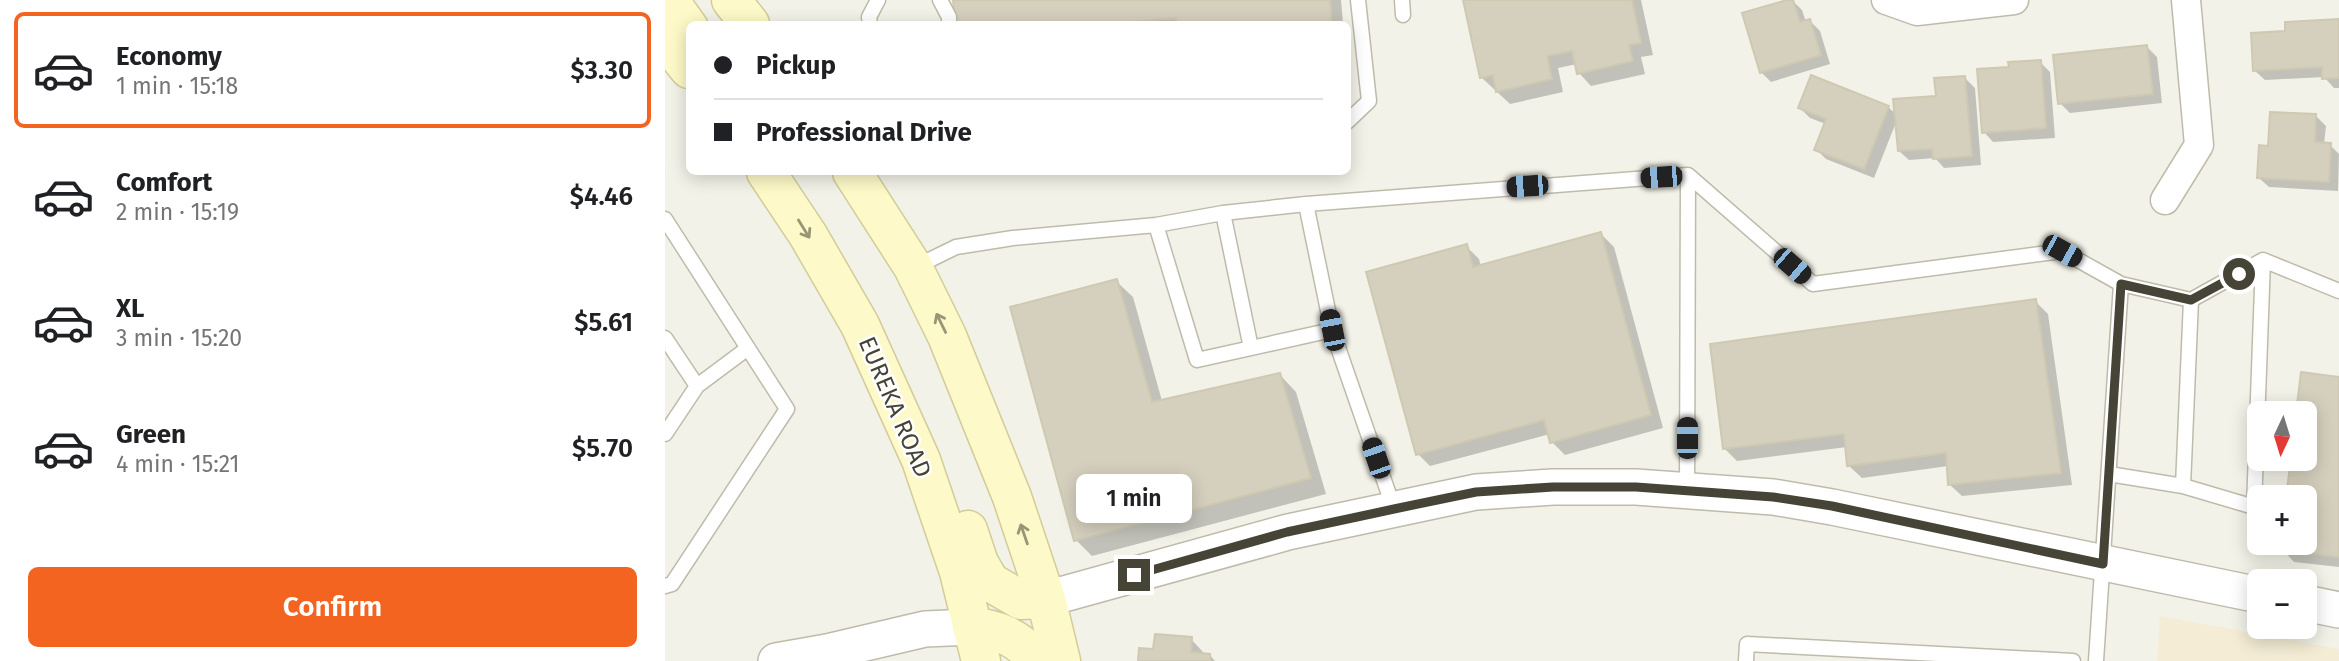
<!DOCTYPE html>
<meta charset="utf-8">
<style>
body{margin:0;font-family:"Fira Sans",sans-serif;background:#f2f2f2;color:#202124;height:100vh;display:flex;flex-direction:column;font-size:26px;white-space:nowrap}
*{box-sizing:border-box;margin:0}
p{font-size:23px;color:#757577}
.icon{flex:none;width:38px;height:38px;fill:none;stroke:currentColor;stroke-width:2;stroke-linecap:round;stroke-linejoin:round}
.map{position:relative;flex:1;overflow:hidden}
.side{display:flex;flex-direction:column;background:#fff;width:665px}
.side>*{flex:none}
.hud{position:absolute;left:21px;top:21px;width:665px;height:154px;border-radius:10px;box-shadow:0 4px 18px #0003;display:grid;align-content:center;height:154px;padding:0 28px;background:#fff}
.needle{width:46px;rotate:184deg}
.controls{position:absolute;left:1582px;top:401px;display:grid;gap:14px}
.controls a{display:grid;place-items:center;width:70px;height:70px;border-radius:10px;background:#fff;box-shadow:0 4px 18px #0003;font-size:35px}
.end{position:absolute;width:32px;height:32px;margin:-16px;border:9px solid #464337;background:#fff;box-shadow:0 0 0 4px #fff}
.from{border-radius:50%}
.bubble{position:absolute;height:49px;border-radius:10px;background:#fff;box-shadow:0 4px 18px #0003;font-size:23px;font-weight:600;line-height:49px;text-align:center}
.car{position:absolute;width:21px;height:42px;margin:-21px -10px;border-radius:9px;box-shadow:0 0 5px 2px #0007;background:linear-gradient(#222 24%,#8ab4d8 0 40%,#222 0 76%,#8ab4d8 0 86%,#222 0)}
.hud b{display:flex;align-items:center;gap:24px;height:66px;font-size:26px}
.hud b+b{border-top:2px solid #e0e0e0}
.hud i{width:18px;height:18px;background:#202124}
ul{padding:12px 0 0;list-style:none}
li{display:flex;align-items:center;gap:21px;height:116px;margin:0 14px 10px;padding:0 14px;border:4px solid transparent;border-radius:10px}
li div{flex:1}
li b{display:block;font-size:26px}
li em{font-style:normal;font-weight:600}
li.on{border-color:#f26420}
li>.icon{width:63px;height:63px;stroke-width:1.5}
.button{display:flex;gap:14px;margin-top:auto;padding:14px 28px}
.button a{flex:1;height:80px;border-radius:10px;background:#f26420;color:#fff;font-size:28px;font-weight:600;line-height:80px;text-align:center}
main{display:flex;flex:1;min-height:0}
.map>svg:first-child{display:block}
</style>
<main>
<section class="side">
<ul>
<li class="on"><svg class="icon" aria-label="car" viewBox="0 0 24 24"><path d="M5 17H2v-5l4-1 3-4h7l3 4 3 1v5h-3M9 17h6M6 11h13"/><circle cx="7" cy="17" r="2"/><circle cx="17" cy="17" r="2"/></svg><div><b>Economy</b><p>1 min · 15:18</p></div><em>$3.30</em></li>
<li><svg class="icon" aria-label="car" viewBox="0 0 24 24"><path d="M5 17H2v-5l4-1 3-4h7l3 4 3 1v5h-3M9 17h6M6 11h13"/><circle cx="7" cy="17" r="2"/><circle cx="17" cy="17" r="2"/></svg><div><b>Comfort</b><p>2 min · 15:19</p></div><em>$4.46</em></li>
<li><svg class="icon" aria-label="car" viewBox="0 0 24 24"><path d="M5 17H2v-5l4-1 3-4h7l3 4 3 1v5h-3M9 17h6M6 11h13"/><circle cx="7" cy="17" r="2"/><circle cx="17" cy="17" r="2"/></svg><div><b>XL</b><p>3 min · 15:20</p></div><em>$5.61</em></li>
<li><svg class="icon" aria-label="car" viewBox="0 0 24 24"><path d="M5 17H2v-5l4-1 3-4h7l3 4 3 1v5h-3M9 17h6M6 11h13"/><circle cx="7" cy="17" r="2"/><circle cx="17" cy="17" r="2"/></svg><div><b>Green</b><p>4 min · 15:21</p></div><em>$5.70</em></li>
</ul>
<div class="button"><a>Confirm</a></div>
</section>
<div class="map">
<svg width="1674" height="661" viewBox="0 0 1674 661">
<rect width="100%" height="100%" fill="#f3f2e8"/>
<path fill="#f4ecd4" d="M1495,616L1674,649V661H1492Z"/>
<path fill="#0003" d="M290,0H676L678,24H292Z
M800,0H976L988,55L976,57L980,74L926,86L914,73L912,64L893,68L898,92L845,104L817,78Z
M1127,0L1137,10L1141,22L1145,21L1155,31L1165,64L1106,82L1096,72Z
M1674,21V88H1669L1659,77L1600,80L1590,71L1622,33V24Z
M1482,47L1492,57L1497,103L1405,113L1395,103Z
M1375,62L1385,72L1390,138L1328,142L1319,132L1346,68Z
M1300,78L1310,88L1316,165L1279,168L1270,158L1244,160L1234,151L1232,120L1209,178L1161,159L1151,149L1161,124L1145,118L1135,108L1223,107L1232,115L1273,98Z
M1651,116L1661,126L1659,144L1665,145L1674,154L1673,191L1604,187L1594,178L1605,148Z
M936,234L949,247L998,428L900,455L887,442L885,434L765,466L753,454L801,246L814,259L816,267Z
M451,281L468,297L497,401L615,375L631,392L661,494L427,556L411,540Z
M1370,301L1383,314L1407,485L1297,496L1284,484L1283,466L1197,478L1184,466L1182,447L1072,461L1059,448Z
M1638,374L1674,378V567L1629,562L1617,549L1640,542V497H1623L1640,458V413H1633Z
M526,639L538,652V655H545L550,661H475L490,651Z"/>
<path fill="#d5cfbe" stroke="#cfc9b1" stroke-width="2" d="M288,0H665L667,24H511V18L441,24H290Z
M798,0H967L976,43L964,45L968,61L912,74L907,51L882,56L887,79L831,92L828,75L815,78Z
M1122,0H1128L1135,22L1145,19L1156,55L1095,73L1077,13Z
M1674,19V78L1657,79V67L1588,71L1586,33L1620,31V22Z
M1482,45L1488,94L1393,104L1388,55Z
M1376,60L1381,128L1317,133L1312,69L1344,67L1343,62Z
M1146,75L1224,106L1199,169L1149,150L1161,119L1133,108Z
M1300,76L1307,156L1268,159L1267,149L1233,151L1228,99L1271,96L1269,78Z
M1605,112L1651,114L1650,142L1666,143L1664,182L1592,178L1594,145L1603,146Z
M936,232L986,415L885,443L879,420L751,455L701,272L802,244L808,267Z
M452,279L487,402L615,373L646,478L409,541L345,307Z
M1371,299L1396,473L1283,485L1281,453L1182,466L1179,434L1058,449L1045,344Z
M1636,372L1674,377V557L1615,550L1616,542H1640V497H1621L1626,458H1640V413H1631Z
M490,634L527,637L526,652L545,654V661H473L474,648L488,649Z"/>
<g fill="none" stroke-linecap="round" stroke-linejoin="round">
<g stroke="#bfbbab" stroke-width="17">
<path id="service" d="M275,0L284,17V24
M737,0L738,15
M205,24L204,17L213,0
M682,122L704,101L693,0
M1023,175L1148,284L1397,251L1456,284L1431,661
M0,219L122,409L7,584L0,586
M491,225L532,360L667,330L729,509
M1598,260L1674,291
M250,267L291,247L348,238L491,225L558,213
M667,330L641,204L1023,175L1022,491
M0,338L32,386L83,348
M586,348L558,213L641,204
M0,434L32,386
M1444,474L1518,486L1526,300L1456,284
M1518,486L1589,507L1598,260L1526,300
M1081,661L1082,644L1408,661"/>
</g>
<g stroke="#bfbbab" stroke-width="31">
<path id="minor" d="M1221,0L1252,11L1349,0
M1500,200L1534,145L1521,0"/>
</g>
<g stroke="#bfbbab" stroke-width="38">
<path id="tertiary" d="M381,599L623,532L811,492L888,487H971L1108,497L1167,507L1594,595
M1640,603L1674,610
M111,661L162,652L260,629L307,627"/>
</g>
<g stroke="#d2cc99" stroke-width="41">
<path id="secondary" d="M4,0L24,28
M66,0L85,24
M0,39L24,69
M101,172L143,235L195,325L256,460L294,572L316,661
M187,172L248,267L282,336L347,497L381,599L396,661
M303,530L314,563L325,582L356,600L381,599
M307,627C329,628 359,639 369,661"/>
</g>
<use href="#service" stroke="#fff" stroke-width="14"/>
<use href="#minor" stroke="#fff" stroke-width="28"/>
<use href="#tertiary" stroke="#fff" stroke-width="35"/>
<use href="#secondary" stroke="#fdf9c8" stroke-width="38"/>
</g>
<defs><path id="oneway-shaft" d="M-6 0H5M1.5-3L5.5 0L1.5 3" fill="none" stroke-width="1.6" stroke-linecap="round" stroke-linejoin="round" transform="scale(1.75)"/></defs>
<g stroke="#989578">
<use href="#oneway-shaft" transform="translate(139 229) rotate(58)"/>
<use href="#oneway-shaft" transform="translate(276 323) rotate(-116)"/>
<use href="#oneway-shaft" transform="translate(359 534) rotate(-109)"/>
</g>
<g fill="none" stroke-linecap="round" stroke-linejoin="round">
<path stroke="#464337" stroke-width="9" d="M469,575L622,532L729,509L811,492L888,487H971L1108,497L1167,506L1438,564L1456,284L1526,300L1574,274"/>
</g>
<g text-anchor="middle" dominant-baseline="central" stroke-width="5" stroke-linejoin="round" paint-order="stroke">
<g font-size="24" fill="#464337" stroke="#fff">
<text transform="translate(230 407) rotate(67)">EUREKA ROAD</text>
</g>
</g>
</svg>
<div class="controls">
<a><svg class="needle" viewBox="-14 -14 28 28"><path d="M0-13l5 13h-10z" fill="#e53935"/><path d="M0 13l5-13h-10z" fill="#757577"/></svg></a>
<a>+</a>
<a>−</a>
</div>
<i class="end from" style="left:1574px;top:274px"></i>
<i class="end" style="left:469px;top:575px"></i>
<div class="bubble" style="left:411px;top:474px;width:116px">1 min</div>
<i class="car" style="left:996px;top:177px;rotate:266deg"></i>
<i class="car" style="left:862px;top:186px;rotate:266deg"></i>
<i class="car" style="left:1397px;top:251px;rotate:119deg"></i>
<i class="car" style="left:1127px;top:266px;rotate:131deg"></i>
<i class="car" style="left:667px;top:330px;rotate:349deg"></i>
<i class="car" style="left:1022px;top:438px;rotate:0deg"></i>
<i class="car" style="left:711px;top:458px;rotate:341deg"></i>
<div class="hud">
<b><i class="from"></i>Pickup</b>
<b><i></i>Professional Drive</b>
</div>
</div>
</main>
